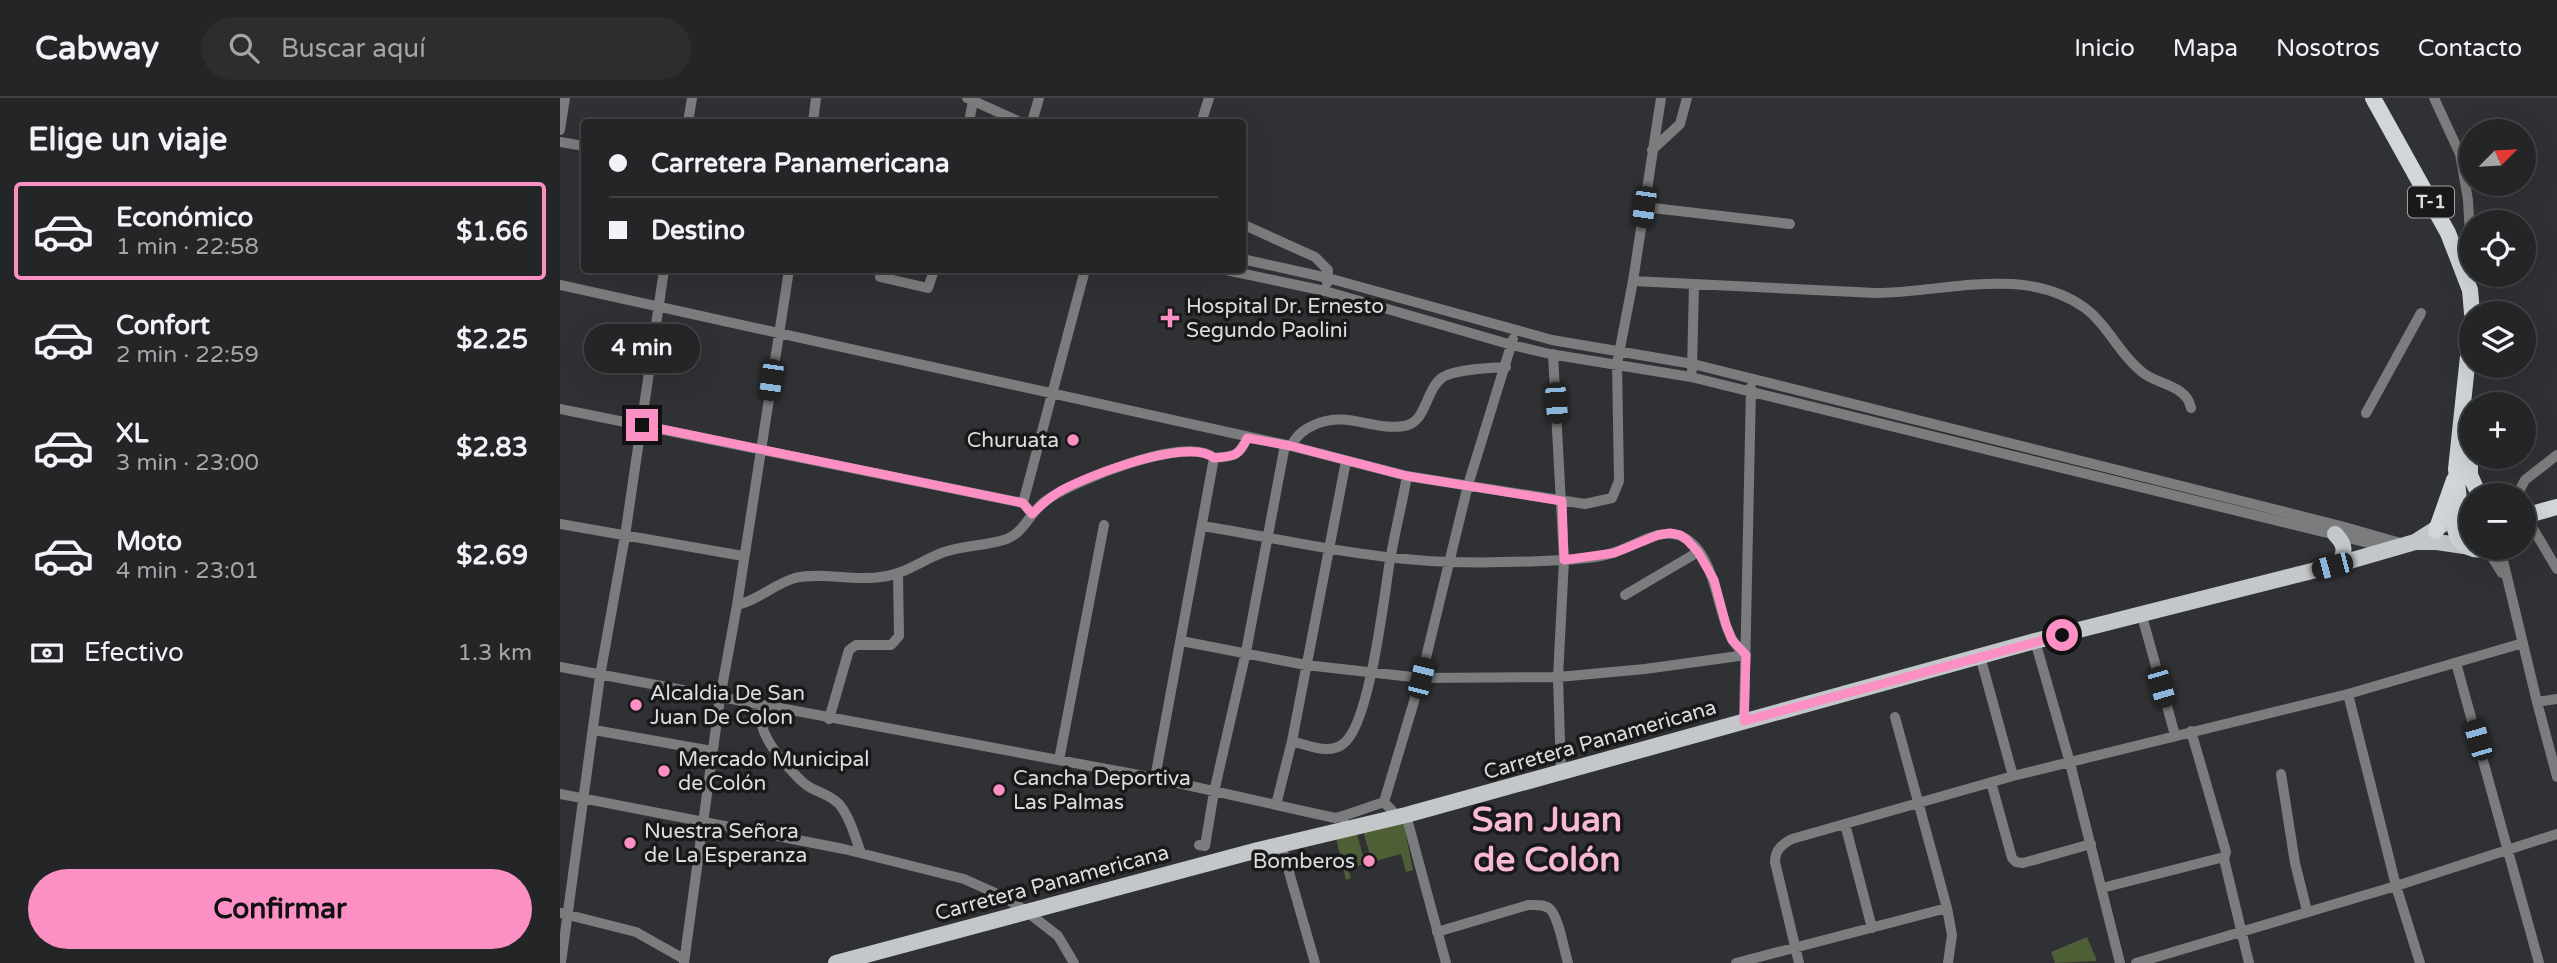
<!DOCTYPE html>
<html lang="es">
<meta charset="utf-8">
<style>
body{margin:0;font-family:"Varela Round",sans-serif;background:#2c2d2f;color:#f1f3f6;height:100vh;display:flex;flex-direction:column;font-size:26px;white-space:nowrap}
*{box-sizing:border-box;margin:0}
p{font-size:23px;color:#a3a5a7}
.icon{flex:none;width:38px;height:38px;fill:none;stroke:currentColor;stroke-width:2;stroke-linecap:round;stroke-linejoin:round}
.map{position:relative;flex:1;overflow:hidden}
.drawer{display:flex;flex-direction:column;background:#242527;width:560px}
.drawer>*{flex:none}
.guide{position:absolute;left:21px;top:21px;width:665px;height:154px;border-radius:7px;box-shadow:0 7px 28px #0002,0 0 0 2px #414244;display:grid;align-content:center;height:154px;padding:0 28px;background:#242527}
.needle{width:46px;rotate:66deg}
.fabs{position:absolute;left:1899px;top:21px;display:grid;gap:14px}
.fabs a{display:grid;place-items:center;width:77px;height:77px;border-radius:50%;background:#242527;box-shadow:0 7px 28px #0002,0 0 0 2px #414244;font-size:35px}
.end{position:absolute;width:32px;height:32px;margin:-16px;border:9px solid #fc8fc3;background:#111;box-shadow:0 0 0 4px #111}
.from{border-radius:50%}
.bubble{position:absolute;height:49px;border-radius:24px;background:#242527;box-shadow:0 7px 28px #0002,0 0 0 2px #414244;font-size:23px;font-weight:700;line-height:49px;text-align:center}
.car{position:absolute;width:21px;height:42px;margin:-21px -10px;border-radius:9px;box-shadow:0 0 5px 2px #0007;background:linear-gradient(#222 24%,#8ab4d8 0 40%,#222 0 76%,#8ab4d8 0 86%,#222 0)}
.guide b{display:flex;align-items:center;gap:24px;height:66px;font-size:26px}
.guide b+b{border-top:2px solid #414244}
.guide i{width:18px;height:18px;background:#f1f3f6}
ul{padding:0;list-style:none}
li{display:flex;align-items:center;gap:21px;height:98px;margin:0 14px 10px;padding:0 14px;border:4px solid transparent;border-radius:7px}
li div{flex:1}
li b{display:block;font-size:26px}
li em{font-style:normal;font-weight:700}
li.selected{border-color:#fc8fc3}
li>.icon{width:63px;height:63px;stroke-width:1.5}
h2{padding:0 28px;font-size:32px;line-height:84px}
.pay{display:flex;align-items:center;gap:18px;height:77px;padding:0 28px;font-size:26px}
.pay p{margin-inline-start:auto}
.action{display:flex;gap:14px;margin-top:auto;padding:14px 28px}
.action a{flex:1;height:80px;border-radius:42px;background:#fc8fc3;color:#111;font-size:28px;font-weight:700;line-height:80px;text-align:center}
header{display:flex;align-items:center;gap:42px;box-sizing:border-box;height:98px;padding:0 35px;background:#242527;border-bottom:2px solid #414244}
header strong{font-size:33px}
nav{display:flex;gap:38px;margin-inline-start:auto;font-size:24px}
.search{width:490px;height:63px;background:#2c2d2f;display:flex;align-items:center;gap:18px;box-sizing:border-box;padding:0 24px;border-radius:38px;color:#a3a5a7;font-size:26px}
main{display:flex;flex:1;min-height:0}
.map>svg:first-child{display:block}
</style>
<header>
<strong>Cabway</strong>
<div class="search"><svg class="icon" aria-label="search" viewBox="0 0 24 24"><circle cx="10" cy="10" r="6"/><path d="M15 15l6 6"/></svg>Buscar aquí</div>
<nav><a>Inicio</a><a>Mapa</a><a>Nosotros</a><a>Contacto</a></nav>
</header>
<main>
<section class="drawer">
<h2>Elige un viaje</h2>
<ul>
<li class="selected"><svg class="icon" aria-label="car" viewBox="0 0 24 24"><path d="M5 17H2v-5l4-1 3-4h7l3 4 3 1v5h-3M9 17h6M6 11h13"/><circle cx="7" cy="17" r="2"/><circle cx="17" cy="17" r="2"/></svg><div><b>Económico</b><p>1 min · 22:58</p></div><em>$1.66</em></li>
<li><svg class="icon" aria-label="car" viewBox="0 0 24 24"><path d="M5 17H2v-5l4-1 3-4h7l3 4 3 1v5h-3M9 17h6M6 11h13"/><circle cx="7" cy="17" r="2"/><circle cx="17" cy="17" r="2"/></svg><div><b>Confort</b><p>2 min · 22:59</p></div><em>$2.25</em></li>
<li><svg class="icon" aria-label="car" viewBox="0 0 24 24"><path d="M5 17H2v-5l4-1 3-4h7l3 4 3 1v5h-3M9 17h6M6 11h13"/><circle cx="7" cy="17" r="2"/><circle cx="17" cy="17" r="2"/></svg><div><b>XL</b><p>3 min · 23:00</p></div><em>$2.83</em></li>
<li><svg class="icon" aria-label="car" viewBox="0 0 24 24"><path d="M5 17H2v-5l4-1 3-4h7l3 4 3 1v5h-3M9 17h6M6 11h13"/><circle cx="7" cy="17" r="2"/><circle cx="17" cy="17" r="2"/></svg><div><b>Moto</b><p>4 min · 23:01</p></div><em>$2.69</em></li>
</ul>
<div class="pay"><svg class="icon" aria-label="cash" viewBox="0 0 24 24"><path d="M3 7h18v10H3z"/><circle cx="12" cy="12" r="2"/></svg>Efectivo<p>1.3 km</p></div>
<div class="action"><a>Confirmar</a></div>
</section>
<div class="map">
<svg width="1997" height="865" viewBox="0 0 1997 865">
<rect width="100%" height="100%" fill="#303134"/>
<path fill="#4e5e35" d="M843,723L853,772L846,774L841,756L812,764L803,733Z
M797,735L805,766L788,771L791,780L786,782L776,740Z
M1527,839L1537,863L1495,865L1491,854Z"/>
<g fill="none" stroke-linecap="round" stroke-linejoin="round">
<path stroke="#7b7c7d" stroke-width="10" d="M407,0L460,24
M1874,0L1900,56L1908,102L1910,137L1911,147L1907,152
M643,19L649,0
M128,24L132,0
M253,24L256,0
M409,24L413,3
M472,24L479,0
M0,32L5,0
M0,44L24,48
M1092,52L1120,26L1127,0
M1084,109L1230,126
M682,126L755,159L768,172L767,185
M682,161L768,180L992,242L1133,266L1781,428L1844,446
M666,172L765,193L952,247L990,256L1131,279L1829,450
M320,179L368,190L374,172
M1073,183L1316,195C1384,195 1464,166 1525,210C1548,227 1559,256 1582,274C1597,287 1627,287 1631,310
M0,187L731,348L847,378L1025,406L1052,400L1059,383L1057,266L1073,183L1101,0
M993,256L1004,462L998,579L1001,675
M1132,272L1134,186
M0,311L463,405L472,416
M1806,315L1861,215
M731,348C737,337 743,332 754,327C788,312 811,333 844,328C867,325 865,291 883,279C897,271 929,270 946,269
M1957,397L1965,382L1997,357
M463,405L525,172
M1965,417L1997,471
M0,426L183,458
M643,428C722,441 810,462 891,464C928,465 966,464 1003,462C1020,461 1039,460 1055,454C1075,448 1100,429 1121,438C1156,453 1156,513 1172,541C1175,547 1181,552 1186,557
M1940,450L1977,604L1997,679
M1920,452L1932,459L1942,475
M1065,497L1138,454
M177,507C199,502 214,486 235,480C262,474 293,483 320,479C344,477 362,462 384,454C405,447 426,448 447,441C464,434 470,415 484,404C510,384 627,336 654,360C673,358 679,359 687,340
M1582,518L1615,637
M621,543L746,567L861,580L998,579L1085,571L1186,557
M1475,543L1510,665L1560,865
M1420,558L1453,678
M1896,565L1979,865
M0,569L595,680L775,720L786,717
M1788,596L1836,788L1860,865
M1977,604L1997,601
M197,607C201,635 211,651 231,672C237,679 243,686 251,690C261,695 270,697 279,706C290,719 295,739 301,755
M1335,619L1387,810L1392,837L1388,865
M269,621L289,552L296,547H331L339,538L338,476
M1184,623L1191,289
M34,632L152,653
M1631,633L1666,754L1664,761L1689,865
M732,643C747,647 769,657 783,646C810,627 824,498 830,462C835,434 842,406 847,378
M499,662L544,427
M1721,676L1735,765L1747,813
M595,680L654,360
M1431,684L1452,760L1456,764L1463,765L1531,746
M0,696L284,751L404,781L442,798L466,813L498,838L514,865
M824,704L861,580L908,387L953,241
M716,707L732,643L786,363
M846,717L886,865
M783,721L786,717L824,704L835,716V720
M1285,726L1312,830
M721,746L755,865
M639,747L645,748L654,694L686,554L725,347
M1542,790L1664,759
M1,815L76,834L124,861
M877,834L968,807C975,807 984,806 990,811C999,820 1004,852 1008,865
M1,865L40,578L65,438L104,172
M124,865L160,600L177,507L229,172
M1176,865L1387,810
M1239,865L1215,764C1215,752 1222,746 1232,741L1453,678L1788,596L1963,545
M1576,865L1836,788L1997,736"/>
<path stroke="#c4c7ca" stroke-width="16" d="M1775,436C1785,446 1786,453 1779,466
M1857,444H1877L1904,448
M276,865L698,752L846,717L1475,543L1772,468L1855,444L1896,418"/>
<path stroke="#d2d6d9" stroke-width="16" d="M1813,0L1888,135L1910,192L1912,215
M1910,339V377L1919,397
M1911,406C1881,419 1897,460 1928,450
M1900,413L1896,371L1911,230
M1964,418L1997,409
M1876,433L1894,382"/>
</g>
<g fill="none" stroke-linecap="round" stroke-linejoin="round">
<path stroke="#fc8fc3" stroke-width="9" d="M82,327L463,405L472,416C480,408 488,401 497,395C523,379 629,338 654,360C673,358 679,359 687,340L731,348L847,378L1002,403L1004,462L1054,455L1098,437L1110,435L1120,437L1127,442L1138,454L1154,482L1166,527L1172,542L1186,557L1184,623L1502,537"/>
</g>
<g fill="#fc8fc3" stroke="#19191a" stroke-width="2.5">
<path d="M606.5 209.5h7v7h7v7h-7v7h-7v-7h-7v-7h7z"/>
<circle cx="513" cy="342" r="7"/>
<circle cx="76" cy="607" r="7"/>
<circle cx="104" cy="673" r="7"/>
<circle cx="439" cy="692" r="7"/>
<circle cx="70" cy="745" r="7"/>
<circle cx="809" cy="763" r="7"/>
</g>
<g text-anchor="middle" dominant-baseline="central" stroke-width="7" stroke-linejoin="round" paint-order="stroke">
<rect fill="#19191a" stroke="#a2a2a4" stroke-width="2" x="1848" y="88.5" width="46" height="31" rx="5"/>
<g font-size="19" font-weight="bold" fill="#dcdddf">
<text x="1871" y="104">T-1</text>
</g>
<g font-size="21" fill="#dcdddf" stroke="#19191a" text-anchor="start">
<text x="626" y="208">Hospital Dr. Ernesto<tspan x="626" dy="24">Segundo Paolini</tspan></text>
<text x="499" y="342" text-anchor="end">Churuata</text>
<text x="90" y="595">Alcaldia De San<tspan x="90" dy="24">Juan De Colon</tspan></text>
<text x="118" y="661">Mercado Municipal<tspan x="118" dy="24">de Colón</tspan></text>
<text x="453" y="680">Cancha Deportiva<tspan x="453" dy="24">Las Palmas</tspan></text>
<text x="84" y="733">Nuestra Señora<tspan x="84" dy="24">de La Esperanza</tspan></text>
<text x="795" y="763" text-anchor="end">Bomberos</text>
</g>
<g font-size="21" fill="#dcdddf" stroke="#19191a">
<text transform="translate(1040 642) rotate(-16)">Carretera Panamericana</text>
<text transform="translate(492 785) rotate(-15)">Carretera Panamericana</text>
</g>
<g font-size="35" font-weight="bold" fill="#f8b9d5" stroke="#19191a">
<text x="987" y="722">San Juan<tspan x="987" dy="40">de Colón</tspan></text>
</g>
</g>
</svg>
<div class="fabs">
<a><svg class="needle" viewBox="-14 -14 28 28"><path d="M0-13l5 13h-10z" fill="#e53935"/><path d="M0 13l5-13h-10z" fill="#a3a5a7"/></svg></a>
<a><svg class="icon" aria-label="locate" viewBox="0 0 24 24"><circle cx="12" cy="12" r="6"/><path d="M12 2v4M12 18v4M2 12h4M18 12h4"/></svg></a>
<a><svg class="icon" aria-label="layers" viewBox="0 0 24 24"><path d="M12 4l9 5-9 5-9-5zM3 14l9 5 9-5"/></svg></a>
<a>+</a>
<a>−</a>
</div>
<i class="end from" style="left:1502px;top:537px"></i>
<i class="end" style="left:82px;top:327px"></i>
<div class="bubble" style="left:24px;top:226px;width:116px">4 min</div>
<i class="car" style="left:1084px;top:109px;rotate:188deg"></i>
<i class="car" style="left:211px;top:282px;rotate:188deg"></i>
<i class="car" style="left:996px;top:305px;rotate:176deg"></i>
<i class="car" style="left:1772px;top:468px;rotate:255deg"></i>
<i class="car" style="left:861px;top:580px;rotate:14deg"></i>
<i class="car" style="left:1601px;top:589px;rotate:164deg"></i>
<i class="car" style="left:1918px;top:642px;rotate:344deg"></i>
<div class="guide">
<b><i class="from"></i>Carretera Panamericana</b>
<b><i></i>Destino</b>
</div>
</div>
</main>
